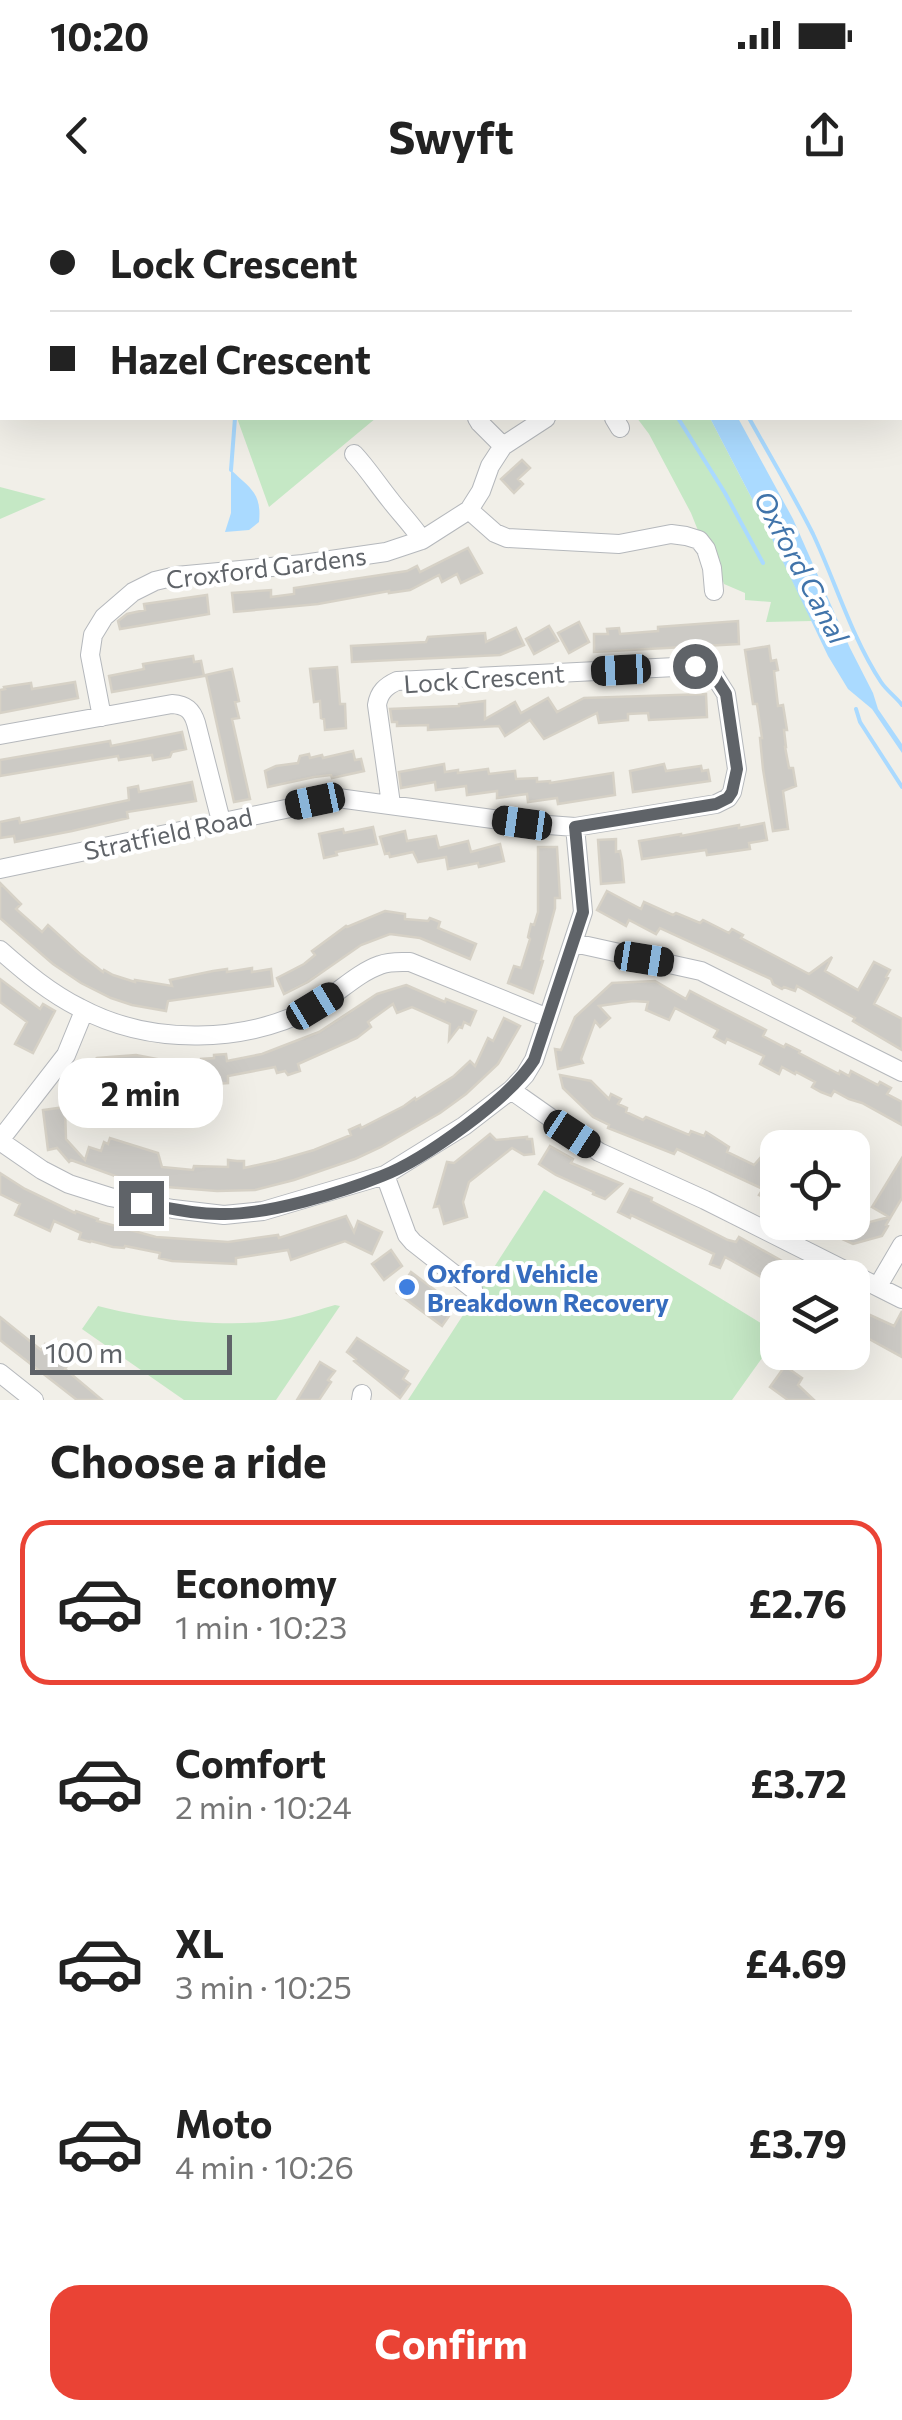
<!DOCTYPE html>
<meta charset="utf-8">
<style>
body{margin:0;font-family:Commissioner,sans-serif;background:#f6f6f6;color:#222;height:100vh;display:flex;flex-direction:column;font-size:38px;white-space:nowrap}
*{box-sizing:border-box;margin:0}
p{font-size:32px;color:#767676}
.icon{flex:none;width:55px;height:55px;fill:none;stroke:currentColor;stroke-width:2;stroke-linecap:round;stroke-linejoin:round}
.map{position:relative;height:1200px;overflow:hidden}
.panel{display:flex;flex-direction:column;background:#fff;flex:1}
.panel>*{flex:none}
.banner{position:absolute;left:0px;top:0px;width:902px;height:220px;box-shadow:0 10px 40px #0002;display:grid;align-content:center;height:220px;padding:0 50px;background:#fff}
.controls{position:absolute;left:760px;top:930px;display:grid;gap:20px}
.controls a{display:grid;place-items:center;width:110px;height:110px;border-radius:20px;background:#fff;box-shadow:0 10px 40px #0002;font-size:50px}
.scale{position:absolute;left:30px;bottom:25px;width:202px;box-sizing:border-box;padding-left:10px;border:5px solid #5f6368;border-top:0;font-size:28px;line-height:35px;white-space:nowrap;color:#5f6368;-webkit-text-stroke:8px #fff;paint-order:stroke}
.end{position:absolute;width:45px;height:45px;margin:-22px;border:12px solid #5f6368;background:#fff;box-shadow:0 0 0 5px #fff}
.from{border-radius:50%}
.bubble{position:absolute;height:70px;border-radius:30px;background:#fff;box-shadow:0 10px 40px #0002;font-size:32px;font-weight:700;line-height:70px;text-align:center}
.car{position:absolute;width:30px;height:60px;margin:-30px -15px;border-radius:12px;box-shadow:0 0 8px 2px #0007;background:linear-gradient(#222 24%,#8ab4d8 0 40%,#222 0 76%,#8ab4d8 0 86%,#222 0)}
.banner b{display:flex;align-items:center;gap:35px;height:95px;font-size:38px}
.banner b+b{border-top:2px solid #e0e0e0}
.banner i{width:25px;height:25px;background:#222}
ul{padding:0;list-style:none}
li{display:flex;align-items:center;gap:30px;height:165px;margin:0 20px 15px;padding:0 30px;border:5px solid transparent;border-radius:30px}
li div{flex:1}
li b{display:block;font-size:38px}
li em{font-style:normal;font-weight:700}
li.selected{border-color:#ea4335}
li>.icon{width:90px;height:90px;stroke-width:1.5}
h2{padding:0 50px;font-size:45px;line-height:120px}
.cta{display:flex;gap:20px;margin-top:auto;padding:20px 50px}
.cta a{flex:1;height:115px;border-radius:30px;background:#ea4335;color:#fff;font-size:40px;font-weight:700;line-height:115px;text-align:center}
.status{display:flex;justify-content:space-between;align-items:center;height:70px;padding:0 50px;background:#fff;direction:ltr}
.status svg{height:28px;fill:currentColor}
header{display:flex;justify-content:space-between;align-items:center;height:130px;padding:0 50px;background:#fff;font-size:45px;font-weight:700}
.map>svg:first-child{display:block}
</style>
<div class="status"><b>10:20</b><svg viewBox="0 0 49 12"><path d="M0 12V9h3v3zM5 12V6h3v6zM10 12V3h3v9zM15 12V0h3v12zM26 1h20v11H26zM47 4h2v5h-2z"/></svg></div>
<header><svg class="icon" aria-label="back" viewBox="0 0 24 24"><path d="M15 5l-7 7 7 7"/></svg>Swyft<svg class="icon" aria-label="share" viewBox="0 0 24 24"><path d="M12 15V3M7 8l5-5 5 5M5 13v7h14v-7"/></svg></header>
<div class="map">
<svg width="902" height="1200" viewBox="0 0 902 1200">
<rect width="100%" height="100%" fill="#f1efe8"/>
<path fill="#c5e8c5" d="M225,0H580L581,2H225Z
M237,218H376L269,307Z
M637,218H710L762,318L812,421L766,422L771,402L745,400V393L724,384L713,353L699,333L691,313L649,234Z
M0,287L46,299L0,319Z
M544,990L777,1133V1137L732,1200H408Z
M335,1105L340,1106L276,1200H184L82,1129L98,1106C151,1120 236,1130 290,1118C305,1115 320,1109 335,1105Z"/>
<path fill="#aadaff" d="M710,218H738L793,319L850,448L873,493L878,509L902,544V553L872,509L848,489L828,456L762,318Z
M231,270C250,288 262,293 259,322L249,330L225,332L231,313Z"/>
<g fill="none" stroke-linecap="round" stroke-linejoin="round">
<path stroke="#aadaff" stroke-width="4" d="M225,0V2
M554,0L555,2
M617,0L618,2
M678,218L725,293L763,363
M749,218C770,256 793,294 813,334C836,383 851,436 881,482C887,491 896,497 902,505
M231,270L235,218
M856,509L860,522L902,587"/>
</g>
<path fill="#cccac5" stroke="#d6d1c6" stroke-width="2.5" d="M522,260L530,268L518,279L523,284L514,293L501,279Z
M468,348L482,373L461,383L457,374L442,382L439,375L410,390L389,393V391L318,404L234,412L232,393L271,390V397L294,394V388L407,371L417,366L420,372Z
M207,395L209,414L120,429L118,421L127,414L145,410L144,404Z
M738,421L739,444L594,452V434H608L607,429L619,428L620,434L658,431V427Z
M579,422L589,442L569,453L558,433Z
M549,426L558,441L534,454L526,439Z
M516,428L524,445L500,455L352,462L351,446L426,442L428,437L485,433L486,442Z
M769,446L771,461L776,460L778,470L774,471L778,506L783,505L787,530H784L786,547H785L789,568H793L796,586L783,591L788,629L773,631L763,569L760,538H762L757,504H753L745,450Z
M193,456L194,462L201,461L204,476L112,492L109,476L144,469L143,464Z
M337,467L340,504H345L346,528L325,530L324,519L321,518L320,501L314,502L310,469Z
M232,469L239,501L235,502L239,518L232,519L250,599L234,602L206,475Z
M75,482L78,498L0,513V490L5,489L4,487L31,483L32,489Z
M706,494L707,517L649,520L648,513L628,514V520L599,523L597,513L544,539L530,520L505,536L499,526L428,530V525L397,526V522H392L390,509L459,506V504L485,501V519L515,502L521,513L548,498L557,512L584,498Z
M182,532L186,549L172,552L170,557L153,560L152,555L119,560L118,556L0,576V560L110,541L111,546Z
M353,551L355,560L361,559L364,571L332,578L331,575L314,577L268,587L265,571L276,566L298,563L300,556L309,554L310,558L322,555L323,558Z
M444,564L445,572L458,570V573L488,569L489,574L515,571L516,579L537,578V582L550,581V583L613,573L615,595L558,604L557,598L528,602L527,594L497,598V591L467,595L466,586L436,590L435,582L401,588L399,572Z
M664,564L666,571L701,566L702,571L708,570L710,581L633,592L630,571Z
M192,582L196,601L127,612L128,618L72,631L15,642L14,636L0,638V622L19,618L20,623L129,600L128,588L138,586L139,592Z
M764,623L767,640L749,643L750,649L707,655L706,650L642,659L639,641L681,634V636L739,625V628Z
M373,627L377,644L336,652L337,655L324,658L319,634L343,629L344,633Z
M405,631L407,641L436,636L439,648L468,641L471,652L500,644L504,661L479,667L478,663L448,669L446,657L418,662L413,652L390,657L389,653L385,654L380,637Z
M616,639V652L620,651L622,660L624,682L601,684L598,640Z
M538,647H557L560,698H555V708L541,760L543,761L533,793L508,783L514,766L521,768L530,739L528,737L531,724L534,725L538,712Z
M0,683L21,704L16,709L42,732L48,725L80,754L103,772L104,770L113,775L135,782V780L172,786L170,780L213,771L227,769V772L252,768V772L271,769L273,786L168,801L166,811L132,805L111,798L81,783L53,764L0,718Z
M607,691L641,709L644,702L673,715L676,713L700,723L703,720L729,733L732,729L743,735L741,738L809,774L832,757L825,771L858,790L874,762L890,770L886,777L888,778L874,804L902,819V850L853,821L855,818L797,786L795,791L784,787L782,789L773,784L771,779L660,728L656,734L629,720L626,726L617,721L597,710Z
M385,711L405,714V719L428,721L430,718L440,722L438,728L476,744L470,759L420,738L390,734L361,745L308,782L284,794L277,778L304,764L315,755L312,751L346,726L347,727Z
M0,779L40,809L43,804L55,811L33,853L15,844L27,822L0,802Z
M655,781L686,799L690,791L717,805L766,830L763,836L784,847L786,844L800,851L799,853L839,874L840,871L849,876L851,871L878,885L880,882L891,888L887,894L902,902V925L862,903L849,899L834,891L831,896L821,892L812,887L815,882L796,872L795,874L782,867L779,874L760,864L764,856L727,839L725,843L714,837L718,830L675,808L669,820L646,810L648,802L633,801L599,806L610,818L600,827L595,821L581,859L583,863L558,869L555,849L561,850L575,817L586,807L612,783Z
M406,785L445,802L446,799L476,811L470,825L464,822L462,828L459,827L449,840L450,824L412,807L397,813L393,804L368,822L371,827L357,838L298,864L300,871L288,875L285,871L277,873L275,867L228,876V883L216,884V876L184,880V883L135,873L132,879L118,880L101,894L94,886L77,901L66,889L91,869L88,865L97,858L136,855L162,860L201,861V859L214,858V855L226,854L227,861L262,854L319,832L377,794Z
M504,818L520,826L498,864L466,894L440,913L381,947L355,959L294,980L255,990L217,991L154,986L126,980L71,960L69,962L57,948L48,950L43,910L65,907L66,939L85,960L89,947L101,951L104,942L108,944L110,938L158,953L162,967L193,970L194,966L228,967V960L237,961H244V968L276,961L314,950L351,935L349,930L360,925L361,928L404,906L415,898L416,900L454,876L470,861L475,866L488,838L493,841Z
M560,875L591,881L609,899L611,894L621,899L618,904L627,908L626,912L643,920L646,917L689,935L691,931L704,936L706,932L729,947L727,952L754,965L769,948L771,949L763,968L778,977V1005L759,995L763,989L677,949L674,954L608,928L609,925L593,917L563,888Z
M490,934L496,940L527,937V939H532L534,954L524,955L512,948L469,982L463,1002L467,1017L444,1024L439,1006L434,1007L447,962L454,963Z
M550,946L573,959L571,963L622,984L605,999L593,994L594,992L556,975L539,964Z
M902,958V998L886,1025L888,1026L882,1036L853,1044L805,1022H840L836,1031L889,1017L872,1007Z
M0,973L25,989L75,1013L76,1011L98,1019L97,1021L156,1037L228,1042L278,1035L279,1038L346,1016L354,1032L358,1021L382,1032L372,1054L345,1041L291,1060L288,1050L236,1058V1064L172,1061L159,1058L160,1053L125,1046L124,1048L113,1047L91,1041L90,1042L79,1039L81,1033L54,1021L50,1031L15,1015L20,1004L0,994Z
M630,989L652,998L651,1001L728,1040L736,1042L739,1037L784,1062L820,1078H778V1084L773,1081L772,1083L725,1057L720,1068L710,1064L714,1054L631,1015L630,1018L618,1012Z
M391,1050L402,1066L384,1080L372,1064Z
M411,1072L456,1106L442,1126L397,1093Z
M859,1110L894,1126L902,1111V1157L869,1139L867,1143L852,1136V1111L857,1113Z
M0,1117L41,1150L45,1144L69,1163L65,1169L102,1200H77L5,1144L0,1140Z
M357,1138L408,1171L403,1179L410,1184L400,1198L354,1161L356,1159L347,1152Z
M320,1162L335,1171L328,1180L331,1182L319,1200H297Z
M785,1166L802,1178L798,1185L814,1200H788L770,1187Z"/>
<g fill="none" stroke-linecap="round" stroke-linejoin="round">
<g stroke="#b5b8bc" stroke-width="20">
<path id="minor" d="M477,218L480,223L503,246
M614,218L620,228
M354,254C368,269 378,285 391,301C401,314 413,326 422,340
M469,310L495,333L507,338L619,344L671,334L686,336L699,340L706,349L712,368L714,391
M102,517L90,455L93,435L104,417L133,392L155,381L176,376L303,364L386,352L422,340L469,310L481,291L490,266L503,246L546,218
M0,535L172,504C186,505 192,510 196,523L221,621
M0,669L338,598L522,623L575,627L716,604L728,598L732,592L737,569L726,494L712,472L695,466L397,481C386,486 379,492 377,505L391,604
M574,743L701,771L902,872
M0,750C25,772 50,793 80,808C151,846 246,844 316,806C337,794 357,773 380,765C390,761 400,762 410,762L548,818
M511,890L599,952L705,1000L902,1099
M0,940L66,855L84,811
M0,941L42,970L69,984L110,997L173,1009L224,1015L263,1011L385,975L464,926L511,890L525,875L534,860L583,712L575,627
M385,975L407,1035L413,1042L473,1089
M878,1086L902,1045
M0,1173L34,1200
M361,1200L362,1194"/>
</g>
<use href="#minor" stroke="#fff" stroke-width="18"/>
</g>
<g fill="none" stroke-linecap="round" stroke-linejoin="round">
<path stroke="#5f6368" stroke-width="12" d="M141,1003C169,1008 197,1015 225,1014C270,1014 340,993 382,976C424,960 510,898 534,860L583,712L575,627L716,604L728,598L732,592L737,569L726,494L712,472L695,466"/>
</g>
<circle fill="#3f7fe0" stroke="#fff" stroke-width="4" cx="407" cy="1087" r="10"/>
<g text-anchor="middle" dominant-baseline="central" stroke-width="8" stroke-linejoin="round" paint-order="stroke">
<g font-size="25" fill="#5f6368" stroke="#fff">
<text transform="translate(266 367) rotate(-7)">Croxford Gardens</text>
<text transform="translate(484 478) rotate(-4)">Lock Crescent</text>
<text transform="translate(168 633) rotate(-12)">Stratfield Road</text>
</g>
<g font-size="25" font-weight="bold" fill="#366cbe" stroke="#fff" text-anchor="start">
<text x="427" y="1073">Oxford Vehicle<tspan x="427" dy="29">Breakdown Recovery</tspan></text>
</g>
<g font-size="28" font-style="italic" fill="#4174aa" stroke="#fff">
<text transform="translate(802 367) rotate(62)">Oxford Canal</text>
</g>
</g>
</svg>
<div class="controls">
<a><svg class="icon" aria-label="locate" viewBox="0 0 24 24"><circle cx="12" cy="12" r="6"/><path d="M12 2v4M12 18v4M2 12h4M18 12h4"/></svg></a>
<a><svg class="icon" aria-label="layers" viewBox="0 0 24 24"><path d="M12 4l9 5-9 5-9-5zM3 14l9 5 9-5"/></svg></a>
</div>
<div class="scale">100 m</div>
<i class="end from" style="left:695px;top:466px"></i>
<i class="end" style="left:141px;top:1003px"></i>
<div class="bubble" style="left:58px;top:858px;width:165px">2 min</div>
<i class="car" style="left:621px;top:470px;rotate:267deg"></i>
<i class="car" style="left:315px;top:601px;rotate:258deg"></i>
<i class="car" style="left:522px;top:623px;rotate:278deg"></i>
<i class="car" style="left:644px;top:759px;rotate:99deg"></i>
<i class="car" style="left:315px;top:806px;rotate:59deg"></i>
<i class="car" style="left:572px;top:934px;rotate:123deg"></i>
<div class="banner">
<b><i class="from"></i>Lock Crescent</b>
<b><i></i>Hazel Crescent</b>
</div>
</div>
<section class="panel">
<h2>Choose a ride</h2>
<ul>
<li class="selected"><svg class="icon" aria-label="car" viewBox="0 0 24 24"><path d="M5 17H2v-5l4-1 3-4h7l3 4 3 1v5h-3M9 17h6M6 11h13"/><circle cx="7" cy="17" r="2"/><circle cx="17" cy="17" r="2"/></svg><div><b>Economy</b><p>1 min · 10:23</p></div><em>£2.76</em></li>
<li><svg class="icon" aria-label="car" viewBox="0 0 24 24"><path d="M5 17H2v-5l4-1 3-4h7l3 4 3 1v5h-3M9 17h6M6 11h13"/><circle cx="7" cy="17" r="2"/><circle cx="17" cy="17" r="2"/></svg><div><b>Comfort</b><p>2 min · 10:24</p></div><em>£3.72</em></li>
<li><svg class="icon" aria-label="car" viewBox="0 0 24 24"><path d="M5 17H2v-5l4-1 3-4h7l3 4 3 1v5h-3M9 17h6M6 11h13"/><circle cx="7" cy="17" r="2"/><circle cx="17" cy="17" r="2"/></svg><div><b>XL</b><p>3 min · 10:25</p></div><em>£4.69</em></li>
<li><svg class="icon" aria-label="car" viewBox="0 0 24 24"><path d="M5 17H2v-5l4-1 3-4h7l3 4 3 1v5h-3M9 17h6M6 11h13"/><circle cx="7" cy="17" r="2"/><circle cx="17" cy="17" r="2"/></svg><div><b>Moto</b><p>4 min · 10:26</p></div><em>£3.79</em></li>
</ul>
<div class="cta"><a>Confirm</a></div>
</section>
